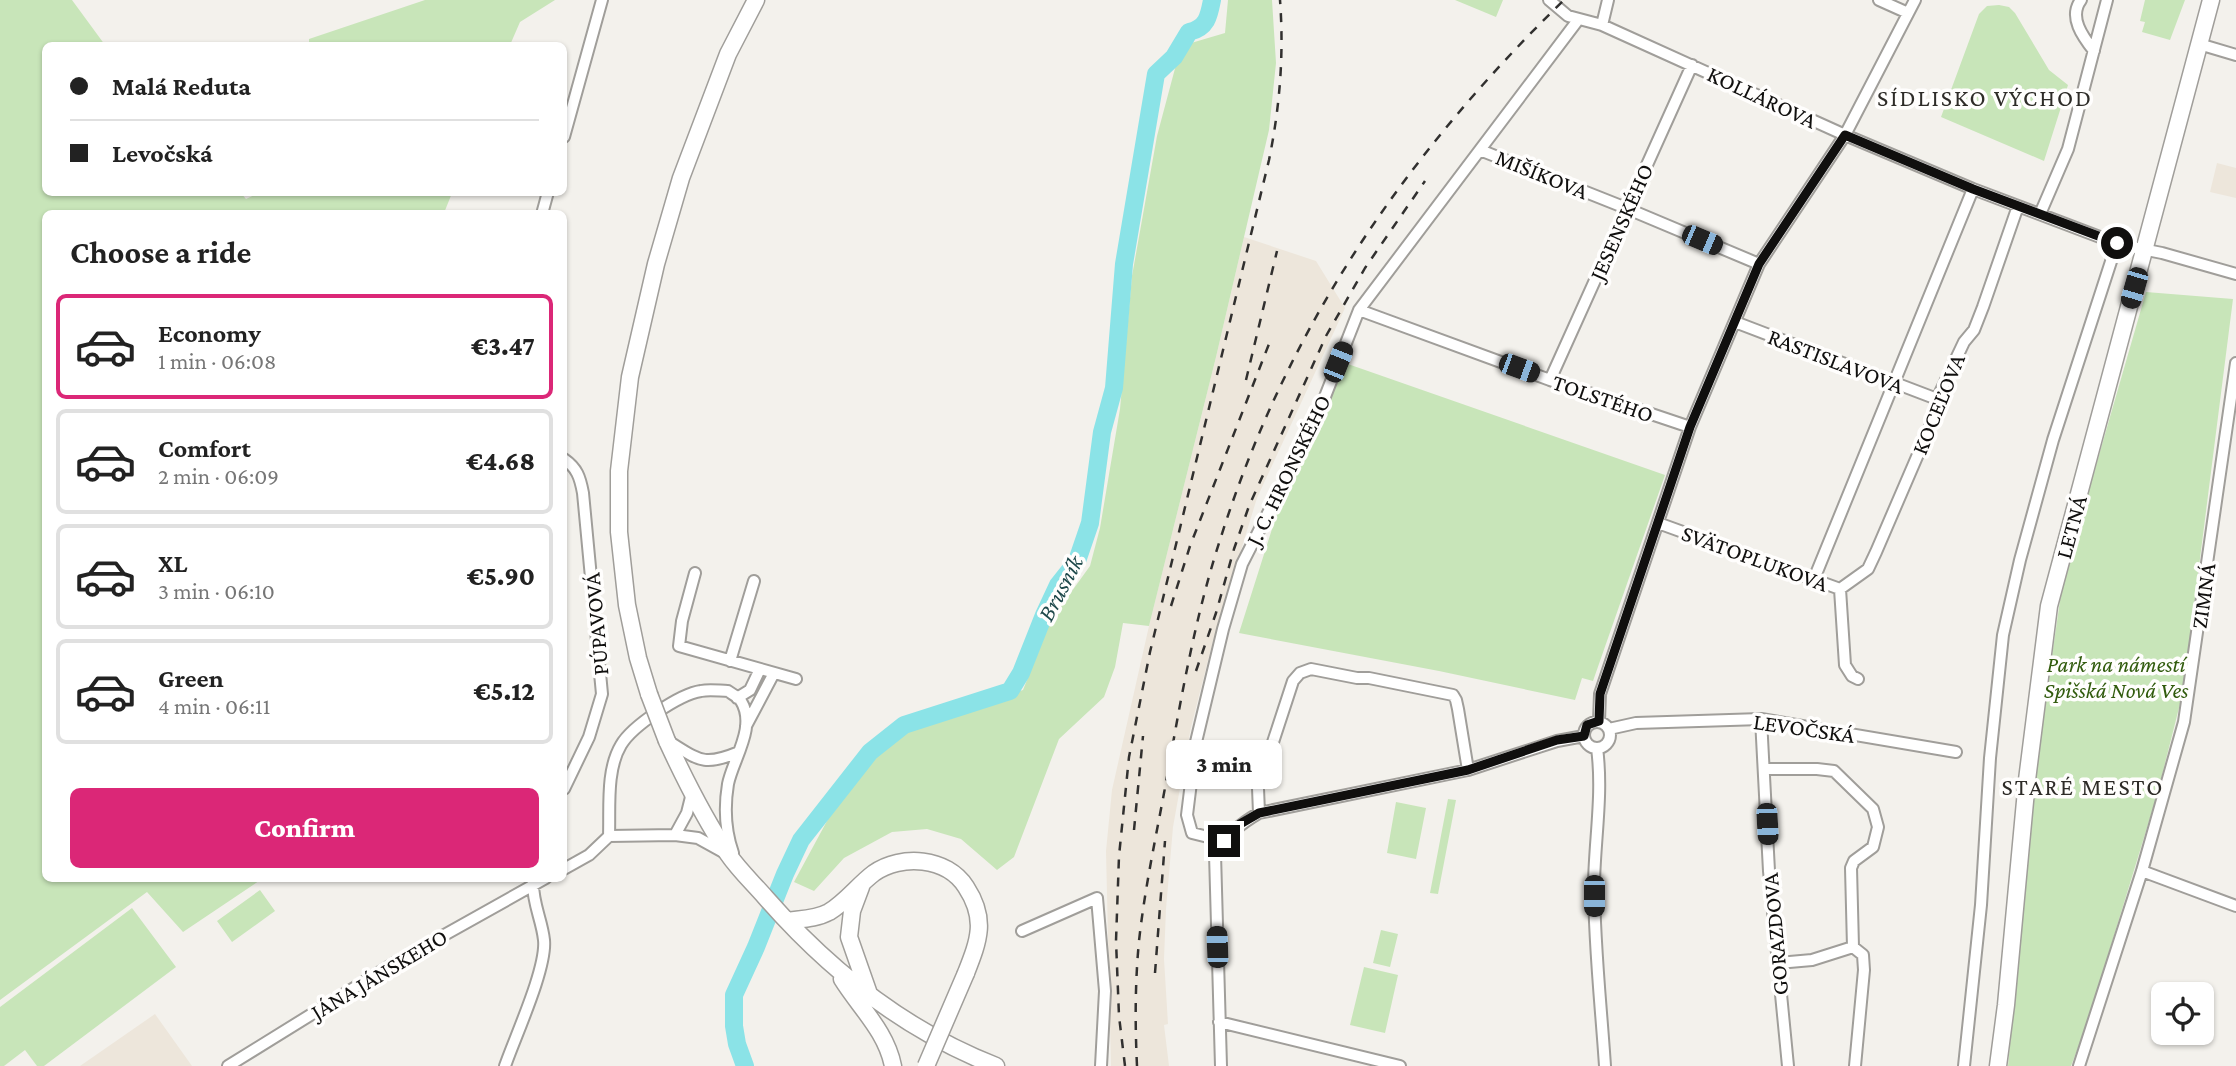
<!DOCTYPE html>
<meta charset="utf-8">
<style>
body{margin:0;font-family:"Crimson Pro",serif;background:#f2f2f2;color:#222;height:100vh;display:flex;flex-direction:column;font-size:26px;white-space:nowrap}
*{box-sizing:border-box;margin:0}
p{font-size:23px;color:#767676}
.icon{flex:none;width:38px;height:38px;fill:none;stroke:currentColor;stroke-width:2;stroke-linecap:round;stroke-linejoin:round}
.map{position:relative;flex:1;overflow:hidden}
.details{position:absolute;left:42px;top:210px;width:525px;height:672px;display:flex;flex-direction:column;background:#fff;border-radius:10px;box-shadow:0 2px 5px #0004}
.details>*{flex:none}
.banner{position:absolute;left:42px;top:42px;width:525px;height:154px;border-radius:10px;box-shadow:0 2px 5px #0004;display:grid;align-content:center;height:154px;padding:0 28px;background:#fff}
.controls{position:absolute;left:2151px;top:982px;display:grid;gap:14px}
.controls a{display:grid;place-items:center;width:63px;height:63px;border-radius:10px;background:#fff;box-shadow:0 2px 5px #0004;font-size:35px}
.end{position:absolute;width:32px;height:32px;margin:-16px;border:9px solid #100f0e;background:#fff;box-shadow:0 0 0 4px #fff}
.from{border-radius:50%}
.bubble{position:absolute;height:49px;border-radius:10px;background:#fff;box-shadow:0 2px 5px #0004;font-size:23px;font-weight:800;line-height:49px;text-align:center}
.car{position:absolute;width:21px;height:42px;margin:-21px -10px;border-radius:9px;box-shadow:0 0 5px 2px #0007;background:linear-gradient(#222 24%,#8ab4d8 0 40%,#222 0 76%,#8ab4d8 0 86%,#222 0)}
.banner b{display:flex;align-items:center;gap:24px;height:66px;font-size:26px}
.banner b+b{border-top:2px solid #e0e0e0}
.banner i{width:18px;height:18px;background:#222}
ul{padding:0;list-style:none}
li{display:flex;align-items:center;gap:21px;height:105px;margin:0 14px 10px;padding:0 14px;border:4px solid #e0e0e0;border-radius:10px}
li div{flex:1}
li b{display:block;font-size:26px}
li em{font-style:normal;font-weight:800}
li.active{border-color:#db2777}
li>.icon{width:63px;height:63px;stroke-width:1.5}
h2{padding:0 28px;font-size:32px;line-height:84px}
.button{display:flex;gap:14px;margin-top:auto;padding:14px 28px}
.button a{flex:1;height:80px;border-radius:10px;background:#db2777;color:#fff;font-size:28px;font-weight:800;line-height:80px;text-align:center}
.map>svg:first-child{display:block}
</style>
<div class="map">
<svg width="2236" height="1066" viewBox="0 0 2236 1066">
<rect width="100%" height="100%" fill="#f3f1ec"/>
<path fill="#ede6db" d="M2217,163L2236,168V198L2210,192Z
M1244,237L1316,261L1345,308L1257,498L1213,641L1191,727L1173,827L1166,909L1164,959L1168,1024L1164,1025L1169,1066H1111L1106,851L1112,790L1149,626L1216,357Z
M155,1014L192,1066H80Z"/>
<path fill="#c8e5b9" d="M0,0H72L105,45L46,46V192H240L246,199L261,192L452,193L444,213L46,214V878L262,879L183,932L147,892L0,1000Z
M425,0H555L520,22L510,45H309V39Z
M1228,0H1272L1276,63L1269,130L1216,357L1149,626L1123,623L1115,667L1104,697L1059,739L1014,857L997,870L961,839L927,829L892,832L844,858L814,891L794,882L834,808L895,733L1023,690L1051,620L1090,566L1100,528L1120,409L1132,276L1157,136L1181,46L1225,33Z
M1455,0H1503L1496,17Z
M2145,0H2185L2170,40L2142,32L2145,22L2140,21Z
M1999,5L2009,7L2015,13L2049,70L2068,85L2044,161L1941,117L1979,14L1987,6Z
M2146,292L2233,299L2183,692L2157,795L2087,1024L2071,1066H2008L2033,787L2063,580Z
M1345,363L1665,475L1593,681L1582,678L1575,700L1439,671L1239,633L1278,510Z
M1448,799L1456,800L1438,894L1430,893Z
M1396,802L1426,808L1416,859L1387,853Z
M260,890L275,911L232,942L217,921Z
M132,908L176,967L44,1066H37L25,1050L4,1066H0V1007Z
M1381,930L1398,934L1390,967L1373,963Z
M1364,967L1398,975L1385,1033L1350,1025Z"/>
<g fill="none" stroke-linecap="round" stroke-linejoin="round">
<path stroke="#8be3e7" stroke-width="18" d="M745,1066L737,1044L734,1026V995L756,947L785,874L801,840L870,752L904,725L1010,691L1021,673L1044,615L1058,585L1077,561L1090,523L1102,432L1114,388L1124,264L1156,74L1174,57L1189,32C1207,28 1209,16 1212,0"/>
<g stroke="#a09e9a" stroke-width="14">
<path id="street" d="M1549,0L1568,16L1602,25L1845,135L1973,189L2121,245L2162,253L2236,274
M1879,0L1908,13
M2081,0C2068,17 2083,37 2094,51
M1602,25L1608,0
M2199,44L2236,55
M564,137L602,0
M1480,150L1621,206L1759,264
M542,214L548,192
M2040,214L2068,149L2107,0
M1359,310L1550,380L1690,427
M1735,322L1937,399
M1550,380L1692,65
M564,459C577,468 580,477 583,493L602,694L589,737L564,789
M1658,523L1840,589L1845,665L1852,676L1858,679
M695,573L682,621L679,646L796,679
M1814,579L1973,189
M1840,589L1868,569L1876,552L1938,408L1937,399L1964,342L1974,330L1983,307L2018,206
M730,661L754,581
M737,698L750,690L760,669
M1761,719L1769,871L1788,1066
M1599,721L1600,694L1690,427L1759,264L1845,135L1915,0
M1584 735a13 13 0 1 1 26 0a13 13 0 1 1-26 0Z
M746,726L774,673
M1609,729L1636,723L1761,719L1956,752
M668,741C699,760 703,767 739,752
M1597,748C1603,793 1595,837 1594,883C1594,944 1601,1005 1605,1066
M1764,769H1817L1834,771L1873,809L1878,827L1873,847L1854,861L1851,868L1853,947
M1259,813L1258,788L1293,681L1300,673L1311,669L1357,678H1369L1453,695L1456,700L1458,709L1468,770
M675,835L687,813L692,793
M609,836L675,835L698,838L727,854
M1224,841L1192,833L1187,815L1196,742L1223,629L1242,564L1317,417L1359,310L1578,20
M564,869L589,855L609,836C610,807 606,770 621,745C632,726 680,694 701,691C710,689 720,691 728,691C732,694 738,697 741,701C757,727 733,759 728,784C724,808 725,830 733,853
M2142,871L2236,906
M1022,931L1097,898L1105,991L1101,1066
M1853,947L1863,955L1864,970L1855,1066
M1778,963L1812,960L1853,947
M1219,1022L1400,1066
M228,1066L396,962L546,878
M505,1066C515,1037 547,968 544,940C542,920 532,902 533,881
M1221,1066L1215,854C1227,835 1240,824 1259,813L1468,770L1557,741L1584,736
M1964,1066L1981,905L1990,758L2003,635L2020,560L2053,440L2117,243
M2079,1066L2142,871L2184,722L2236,363"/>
</g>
<g stroke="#a09e9a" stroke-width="19">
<path id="secondary" d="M649,694L638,658L627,605L619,532V471L630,377L656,264L681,178L728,54L756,0
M667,741C685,780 704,818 728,854C739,870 753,883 766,898C829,970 906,1031 996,1066
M861,887L852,911L849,937L869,994
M787,921C800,919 816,919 829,912C846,902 858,885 874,873C901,854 947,857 966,887C987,919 979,940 966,973
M842,979C860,1008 886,1031 893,1066
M1998,1066L2006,1005L2027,780L2049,606L2211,0"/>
</g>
<use href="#street" stroke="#fff" stroke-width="10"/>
<use href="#secondary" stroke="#fff" stroke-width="16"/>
<path stroke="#31302f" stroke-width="2.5" stroke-dasharray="9 9" stroke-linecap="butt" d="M1246,380L1277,251
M1171,606L1190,546L1269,344
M1196,671L1216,613L1234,549L1249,506L1326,336L1365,268L1425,181
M1134,830L1143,736
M1155,973L1165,841
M1125,1066L1119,1016L1116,941L1119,856L1129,757L1150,652L1269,160C1280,106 1284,54 1280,0
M1137,1066C1135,1024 1135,983 1139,941C1145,886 1157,832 1167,777C1181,698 1195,617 1220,540C1287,327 1405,155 1564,0"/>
<g stroke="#a09e9a" stroke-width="19" stroke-linecap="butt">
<path id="secondary-bridge" d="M649,694L667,741
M926,1066L966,973"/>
</g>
<use href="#secondary-bridge" stroke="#fff" stroke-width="16"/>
</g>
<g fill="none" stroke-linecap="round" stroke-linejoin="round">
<path stroke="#100f0e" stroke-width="9" d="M1224,841L1240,824L1259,813L1468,770L1557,740L1584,736L1587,725L1599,721L1600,694L1690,427L1759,264L1845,135L1973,189L2117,243"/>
</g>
<g text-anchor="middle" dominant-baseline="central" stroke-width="7" stroke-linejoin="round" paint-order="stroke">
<g font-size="23" fill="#100f0e" stroke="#fffefd">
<text transform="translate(1762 97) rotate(25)">KOLLÁROVA</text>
<text transform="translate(1542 174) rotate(22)">MIŠÍKOVA</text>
<text transform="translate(1621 222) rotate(-66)">JESENSKÉHO</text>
<text transform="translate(1836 361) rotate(21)">RASTISLAVOVA</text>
<text transform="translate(1603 398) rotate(19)">TOLSTÉHO</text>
<text transform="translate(1938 404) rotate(-68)">KOCEĽOVA</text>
<text transform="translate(1288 470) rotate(-64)">J. C. HRONSKÉHO</text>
<text transform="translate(2071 527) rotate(-75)">LETNÁ</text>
<text transform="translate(1755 558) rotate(20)">SVÄTOPLUKOVA</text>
<text transform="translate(2203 596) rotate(-82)">ZIMNÁ</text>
<text transform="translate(596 624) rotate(-95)">PÚPAVOVÁ</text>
<text transform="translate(1804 728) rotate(8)">LEVOČSKÁ</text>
<text transform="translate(1775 934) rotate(-95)">GORAZDOVA</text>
<text transform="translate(379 974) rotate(-31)">JÁNA JÁNSKEHO</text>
</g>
<g font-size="23" font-style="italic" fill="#315b0d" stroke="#fffefd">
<text x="2116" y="664">Park na námestí<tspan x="2116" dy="26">Spišská Nová Ves</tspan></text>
</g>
<g font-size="24" letter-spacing="2" fill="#2e2c28" stroke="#fffefd">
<text x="1985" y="97">SÍDLISKO VÝCHOD</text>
<text x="2083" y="786">STARÉ MESTO</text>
</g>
<g font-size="24" font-style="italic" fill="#1f494b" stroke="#fffefd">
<text transform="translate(1060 588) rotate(-62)">Brusník</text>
</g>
</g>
</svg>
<div class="controls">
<a><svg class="icon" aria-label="locate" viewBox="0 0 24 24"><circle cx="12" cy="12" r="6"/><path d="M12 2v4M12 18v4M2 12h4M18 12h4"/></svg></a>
</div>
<i class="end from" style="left:2117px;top:243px"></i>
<i class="end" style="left:1224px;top:841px"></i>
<div class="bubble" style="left:1166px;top:740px;width:116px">3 min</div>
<i class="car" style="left:1702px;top:240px;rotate:113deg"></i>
<i class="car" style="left:2134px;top:288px;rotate:196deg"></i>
<i class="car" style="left:1338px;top:362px;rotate:22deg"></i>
<i class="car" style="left:1519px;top:368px;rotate:110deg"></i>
<i class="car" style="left:1767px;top:824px;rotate:177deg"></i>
<i class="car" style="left:1594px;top:896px;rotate:180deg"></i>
<i class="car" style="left:1217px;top:947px;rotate:358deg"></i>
<div class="banner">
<b><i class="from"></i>Malá Reduta</b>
<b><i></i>Levočská</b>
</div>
<section class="details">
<h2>Choose a ride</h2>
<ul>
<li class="active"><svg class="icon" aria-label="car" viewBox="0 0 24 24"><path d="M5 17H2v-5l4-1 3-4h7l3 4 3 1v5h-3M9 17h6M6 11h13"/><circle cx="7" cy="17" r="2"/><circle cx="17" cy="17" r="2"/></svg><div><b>Economy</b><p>1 min · 06:08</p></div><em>€3.47</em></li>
<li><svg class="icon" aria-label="car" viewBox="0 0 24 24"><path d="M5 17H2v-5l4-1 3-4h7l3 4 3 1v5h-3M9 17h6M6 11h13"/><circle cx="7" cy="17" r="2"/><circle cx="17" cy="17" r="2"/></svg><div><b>Comfort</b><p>2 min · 06:09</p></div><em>€4.68</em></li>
<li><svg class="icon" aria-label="car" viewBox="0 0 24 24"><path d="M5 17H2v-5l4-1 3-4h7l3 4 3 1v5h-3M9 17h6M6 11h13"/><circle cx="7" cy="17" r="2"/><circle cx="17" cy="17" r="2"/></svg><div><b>XL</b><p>3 min · 06:10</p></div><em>€5.90</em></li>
<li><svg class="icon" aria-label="car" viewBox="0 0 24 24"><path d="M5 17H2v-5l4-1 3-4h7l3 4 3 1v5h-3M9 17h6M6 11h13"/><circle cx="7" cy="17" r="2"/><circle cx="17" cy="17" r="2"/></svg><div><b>Green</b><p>4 min · 06:11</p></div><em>€5.12</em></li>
</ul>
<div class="button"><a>Confirm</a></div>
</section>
</div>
